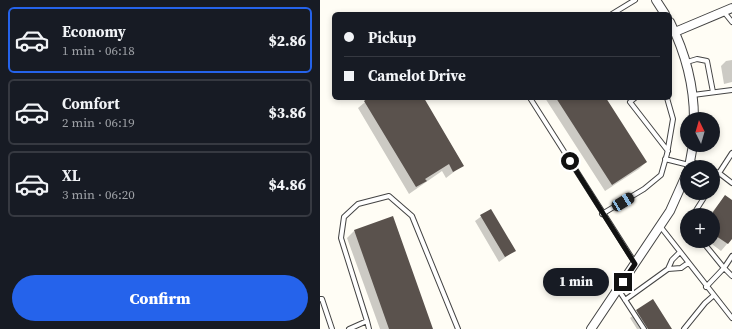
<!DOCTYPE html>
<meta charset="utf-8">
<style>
body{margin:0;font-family:"Source Serif 4",serif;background:#242831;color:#f1f3f6;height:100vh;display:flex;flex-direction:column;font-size:15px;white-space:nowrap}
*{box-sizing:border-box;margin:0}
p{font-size:13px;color:#9ea1a6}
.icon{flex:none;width:22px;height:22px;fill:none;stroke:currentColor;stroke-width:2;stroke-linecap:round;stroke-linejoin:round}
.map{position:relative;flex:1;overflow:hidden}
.side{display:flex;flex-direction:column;background:#171b24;width:320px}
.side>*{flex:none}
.banner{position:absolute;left:12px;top:12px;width:340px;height:88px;border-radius:6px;box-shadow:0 2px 6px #0003;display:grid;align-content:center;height:88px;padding:0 12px;background:#171b24}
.needle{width:26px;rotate:355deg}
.tools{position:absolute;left:360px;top:112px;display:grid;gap:8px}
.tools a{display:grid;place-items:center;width:40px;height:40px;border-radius:50%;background:#171b24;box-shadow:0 2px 6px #0003;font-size:20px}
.end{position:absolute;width:18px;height:18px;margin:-9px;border:5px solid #111;background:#fff;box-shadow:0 0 0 2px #fff}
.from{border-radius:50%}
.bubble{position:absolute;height:28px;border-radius:14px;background:#171b24;box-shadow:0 2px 6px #0003;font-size:13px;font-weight:800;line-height:28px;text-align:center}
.car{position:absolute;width:12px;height:24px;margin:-12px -6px;border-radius:5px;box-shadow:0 0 3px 1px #0007;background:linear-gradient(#222 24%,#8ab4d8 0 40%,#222 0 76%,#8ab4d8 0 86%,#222 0)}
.banner b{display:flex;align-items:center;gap:14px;height:38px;font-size:15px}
.banner b+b{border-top:1px solid #363941}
.banner i{width:10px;height:10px;background:#f1f3f6}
ul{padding:7px 0 0;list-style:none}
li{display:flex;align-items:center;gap:12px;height:66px;margin:0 8px 6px;padding:0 4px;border:2px solid #363941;border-radius:6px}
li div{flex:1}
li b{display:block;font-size:15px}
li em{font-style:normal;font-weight:800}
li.current{border-color:#2563eb}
li>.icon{width:36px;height:36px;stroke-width:1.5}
.action{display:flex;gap:8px;margin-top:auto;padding:8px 12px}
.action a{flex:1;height:46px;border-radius:24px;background:#2563eb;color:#fff;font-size:16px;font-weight:800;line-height:46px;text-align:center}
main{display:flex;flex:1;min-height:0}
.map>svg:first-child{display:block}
</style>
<main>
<section class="side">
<ul>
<li class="current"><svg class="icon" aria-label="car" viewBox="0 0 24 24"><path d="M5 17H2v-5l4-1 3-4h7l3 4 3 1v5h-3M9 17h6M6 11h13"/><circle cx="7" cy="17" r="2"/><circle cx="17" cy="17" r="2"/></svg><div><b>Economy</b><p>1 min · 06:18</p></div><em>$2.86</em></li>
<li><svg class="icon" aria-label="car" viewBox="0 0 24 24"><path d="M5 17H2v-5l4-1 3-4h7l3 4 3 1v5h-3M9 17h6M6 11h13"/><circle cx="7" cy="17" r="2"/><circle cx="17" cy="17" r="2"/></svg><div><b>Comfort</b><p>2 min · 06:19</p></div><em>$3.86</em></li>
<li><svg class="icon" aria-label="car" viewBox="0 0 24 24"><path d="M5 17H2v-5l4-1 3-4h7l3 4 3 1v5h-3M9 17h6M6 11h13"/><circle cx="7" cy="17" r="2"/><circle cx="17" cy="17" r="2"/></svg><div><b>XL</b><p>3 min · 06:20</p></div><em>$4.86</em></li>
</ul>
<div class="action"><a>Confirm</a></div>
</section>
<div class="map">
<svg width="412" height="329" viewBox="0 0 412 329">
<rect width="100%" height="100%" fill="#fffdf5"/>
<path fill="#0003" d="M412,60V82L404,84L401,66L406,61Z
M50,98H103L143,165L126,178L122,171L89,194L38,108Z
M225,98H285L326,162L319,169L285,191Z
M405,196L412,201V238L401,251L388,241H393V215H390Z
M170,210L194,251L179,262L155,221Z
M34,231L112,329H60L27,238Z
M332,301L351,329H317L310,318Z"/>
<path fill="#5a524d" d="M48,98H104L144,166L133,172L129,164L105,179L107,181L96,187L44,101Z
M236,98H286L327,162L292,185Z
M405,195L412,200V239L408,244L393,234V212Z
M171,209L196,251L185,257L160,215Z
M73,216L113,329H69L34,230Z
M333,299L352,329H328L316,310Z"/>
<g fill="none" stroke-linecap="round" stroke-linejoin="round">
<g stroke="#444" stroke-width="6">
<path id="service" d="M404,12L412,22
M292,14L315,0
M367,62L377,59L387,61L393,92
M373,95L412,90
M210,98L315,263
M315,98L310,102L348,151
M345,159L369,165
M370,161L384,167
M393,171L399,173L412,153
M393,183L399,173L412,183
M282,214L324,189L341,175L347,154L353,119L347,98
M373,215L387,193
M340,226L412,318
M382,241L404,268L412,256
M348,269L361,268L368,263
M386,287L404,268L412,276
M298,289L324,329
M0,299H2L12,329
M305,300L348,269L352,260L360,252
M47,321L49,329
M29,329L47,321L21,238L24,217L38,204L69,196L92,216L138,329
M364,329L385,303L393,296"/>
</g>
<g stroke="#444" stroke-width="10">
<path id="minor" d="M336,0L345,14
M350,22C366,54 374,84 374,119
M355,32L412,8
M369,167L373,145
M271,329L350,211L367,173"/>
</g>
<use href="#service" stroke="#fff" stroke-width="4"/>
<use href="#minor" stroke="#fff" stroke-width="8"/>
</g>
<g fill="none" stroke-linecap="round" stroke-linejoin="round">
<path stroke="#111" stroke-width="5" d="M250,161L315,264L303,282"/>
</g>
</svg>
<div class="tools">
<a><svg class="needle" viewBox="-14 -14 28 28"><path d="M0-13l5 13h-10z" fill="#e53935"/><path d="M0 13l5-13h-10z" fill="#9ea1a6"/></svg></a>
<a><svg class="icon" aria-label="layers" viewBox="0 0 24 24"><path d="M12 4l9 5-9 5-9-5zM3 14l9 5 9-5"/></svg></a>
<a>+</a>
</div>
<i class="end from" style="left:250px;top:161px"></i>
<i class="end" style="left:303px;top:282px"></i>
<div class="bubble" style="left:223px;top:268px;width:66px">1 min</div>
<i class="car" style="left:303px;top:202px;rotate:59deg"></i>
<div class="banner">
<b><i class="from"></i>Pickup</b>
<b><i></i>Camelot Drive</b>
</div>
</div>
</main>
